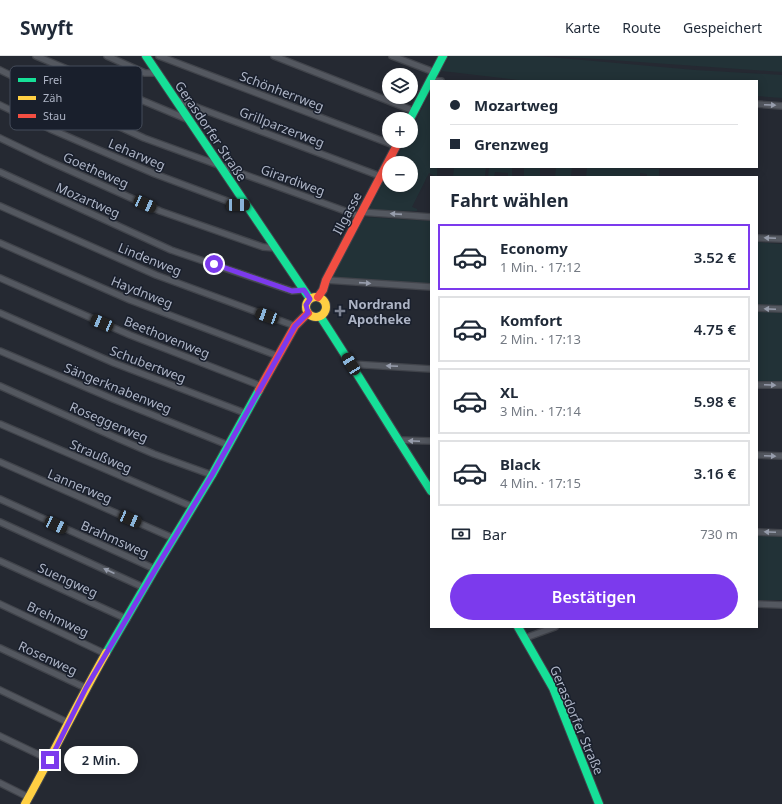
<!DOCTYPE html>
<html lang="de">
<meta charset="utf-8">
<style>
body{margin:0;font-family:"Noto Sans",sans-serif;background:#f6f6f7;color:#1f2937;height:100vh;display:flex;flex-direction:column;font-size:15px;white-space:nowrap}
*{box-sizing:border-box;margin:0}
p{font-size:13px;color:#747a83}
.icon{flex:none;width:22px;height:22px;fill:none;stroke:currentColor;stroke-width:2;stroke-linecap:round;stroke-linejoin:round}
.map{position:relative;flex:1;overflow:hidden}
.sheet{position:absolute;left:430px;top:120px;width:328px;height:452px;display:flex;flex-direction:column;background:#fff;border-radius:0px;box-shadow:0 2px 10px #0003}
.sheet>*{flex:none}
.guide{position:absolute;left:430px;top:24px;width:328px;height:88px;border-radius:0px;box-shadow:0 2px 10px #0003;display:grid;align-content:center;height:88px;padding:0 20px;background:#fff}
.tools{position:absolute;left:382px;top:12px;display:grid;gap:8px}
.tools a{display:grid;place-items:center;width:36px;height:36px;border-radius:50%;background:#fff;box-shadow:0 2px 10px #0003;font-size:20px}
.end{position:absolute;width:18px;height:18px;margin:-9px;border:5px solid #7c3aed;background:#fff;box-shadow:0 0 0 2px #fff}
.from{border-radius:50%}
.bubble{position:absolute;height:28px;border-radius:14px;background:#fff;box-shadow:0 2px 10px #0003;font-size:13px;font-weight:600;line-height:28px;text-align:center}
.car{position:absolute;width:12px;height:24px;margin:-12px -6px;border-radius:5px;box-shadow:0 0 3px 1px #0007;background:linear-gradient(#222 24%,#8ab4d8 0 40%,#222 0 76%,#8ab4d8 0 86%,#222 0)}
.guide b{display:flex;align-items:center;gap:14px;height:38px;font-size:15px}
.guide b+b{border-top:1px solid #e0e1e3}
.guide i{width:10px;height:10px;background:#1f2937}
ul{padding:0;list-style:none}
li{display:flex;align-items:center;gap:12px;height:66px;margin:0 8px 6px;padding:0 12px;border:2px solid #e0e1e3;border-radius:0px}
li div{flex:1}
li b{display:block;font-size:15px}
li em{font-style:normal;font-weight:600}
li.selected{border-color:#7c3aed}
li>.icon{width:36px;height:36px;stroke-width:1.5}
h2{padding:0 20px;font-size:18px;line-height:48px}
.pay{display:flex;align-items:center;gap:10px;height:44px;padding:0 20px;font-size:15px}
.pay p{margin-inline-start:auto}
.primary-button{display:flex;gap:8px;margin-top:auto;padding:8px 20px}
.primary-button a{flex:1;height:46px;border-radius:24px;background:#7c3aed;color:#fff;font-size:16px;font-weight:600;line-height:46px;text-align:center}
header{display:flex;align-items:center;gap:24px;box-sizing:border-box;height:56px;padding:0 20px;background:#fff;border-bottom:1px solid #e0e1e3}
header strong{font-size:19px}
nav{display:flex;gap:22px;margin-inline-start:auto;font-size:14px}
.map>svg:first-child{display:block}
</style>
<header>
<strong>Swyft</strong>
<nav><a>Karte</a><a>Route</a><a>Gespeichert</a></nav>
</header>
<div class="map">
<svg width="782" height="748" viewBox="0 0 782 748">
<rect width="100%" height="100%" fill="#252932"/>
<path fill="#223237" d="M450,0H538L695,14L782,19V42L757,40V25H528L442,15L441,14Z
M554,0H782V16Z
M431,35V111H437V121L429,117L412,151L417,153V155L369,154L389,116V129H411V107H394L405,85H411V74Z
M454,111H486L485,121H453Z
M489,111H512V121H508V117L495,116L494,121H488Z
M524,111H540V121H524Z
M556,111H572L571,121H555Z
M587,111L659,113V121H647V118L640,117V121H586Z
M365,161L431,165V230L334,223L332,219Z
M757,186L782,188V251L757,249Z
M309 251a7 7 0 1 1 14 0a7 7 0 1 1-14 0Z
M757,254L782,255V327L757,326Z
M757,477L782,478V544H757Z"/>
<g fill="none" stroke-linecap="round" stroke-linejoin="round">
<g stroke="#41444b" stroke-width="8">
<path id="street" d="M36,0L189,64
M107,0L145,17H157
M159,0L396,90
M274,0L414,55
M392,0L434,16
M0,14L55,41L144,82L359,160
M430,24L441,25
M175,43L380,120
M757,48L782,50
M0,49L50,73L155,118L238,149H246
M0,82L44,103L160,155L263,191L275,192
M0,116L171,194L286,233L292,235L304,234
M0,150L156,219L295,270
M361,156L431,161
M757,182L782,183
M0,187L130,244L278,300
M0,222L130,279L261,330
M326,224L431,231
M757,252L782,253
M0,257L114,307L245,357
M0,295L113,343L228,389
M351,308L431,313
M757,329H782
M0,330L119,383L154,398L212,419
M0,368L193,451
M397,384L431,385
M757,399L782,400
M0,406L173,482
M0,443L155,513
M0,466L145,532
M757,476L782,477
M0,505L127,563
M0,548L106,598
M757,548L782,549
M525,582L555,571
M0,592L86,632
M0,634L69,667
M0,680L50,704
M0,727L28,741"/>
</g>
<g stroke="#41444b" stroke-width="10">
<path id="fast" d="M146,0L310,243
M410,63L443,0
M320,260C358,318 393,377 431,435
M518,571L553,632L599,748
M106,597L155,513L212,419L259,334"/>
</g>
<g stroke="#41444b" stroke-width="10">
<path id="slow" d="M306 251a10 10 0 1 1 20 0a10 10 0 1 1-20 0Z
M25,748C53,698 78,646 106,597"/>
</g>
<g stroke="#41444b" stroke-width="10">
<path id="jam" d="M318,241L323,234L326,224L399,85
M259,334L295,270L308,257"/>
</g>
<use href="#street" stroke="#545860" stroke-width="5.5"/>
<use href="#fast" stroke="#16e098" stroke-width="8"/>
<use href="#slow" stroke="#ffcf43" stroke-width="8"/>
<use href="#jam" stroke="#f24e42" stroke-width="8"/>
</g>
<defs><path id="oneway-solid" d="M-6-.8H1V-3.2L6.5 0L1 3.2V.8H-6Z"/></defs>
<g fill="#979dac">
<use href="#oneway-solid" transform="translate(770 49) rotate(3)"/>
<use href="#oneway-solid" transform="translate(396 158) rotate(-176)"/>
<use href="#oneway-solid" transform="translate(770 182) rotate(-177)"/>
<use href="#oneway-solid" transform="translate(365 227) rotate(4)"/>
<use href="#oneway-solid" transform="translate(770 253) rotate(-177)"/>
<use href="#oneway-solid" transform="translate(392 310) rotate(-177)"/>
<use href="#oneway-solid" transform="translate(770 329) rotate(2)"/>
<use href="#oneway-solid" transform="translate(414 385) rotate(-177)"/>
<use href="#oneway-solid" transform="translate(770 400) rotate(2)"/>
<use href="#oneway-solid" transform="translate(770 476) rotate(-177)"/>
<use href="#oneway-solid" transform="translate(109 515) rotate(-156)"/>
</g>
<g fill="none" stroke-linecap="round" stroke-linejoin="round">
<path stroke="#7c3aed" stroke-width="5" d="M50,704L86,632L155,514L212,419L295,270L308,257L306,249L310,243L304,234L292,235L214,208"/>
</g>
<path fill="#7d8392" stroke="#191f2c" stroke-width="1.5" d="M338 249h4v4h4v4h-4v4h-4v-4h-4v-4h4z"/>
<g text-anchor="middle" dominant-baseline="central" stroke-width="3" stroke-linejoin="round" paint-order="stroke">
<g font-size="13" fill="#adb4c5" stroke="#191f2c">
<text transform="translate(282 35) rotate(21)">Schönherrweg</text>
<text transform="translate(282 71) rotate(21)">Grillparzerweg</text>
<text transform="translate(211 75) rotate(56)">Gerasdorfer Straße</text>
<text transform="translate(137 98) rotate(23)">Leharweg</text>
<text transform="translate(96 114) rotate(24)">Goetheweg</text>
<text transform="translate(293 124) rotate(20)">Girardiweg</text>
<text transform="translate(88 144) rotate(24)">Mozartweg</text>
<text transform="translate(347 157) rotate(-62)">Illgasse</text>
<text transform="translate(150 203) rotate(22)">Lindenweg</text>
<text transform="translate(142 236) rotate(22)">Haydnweg</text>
<text transform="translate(167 281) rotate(22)">Beethovenweg</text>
<text transform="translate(148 308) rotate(21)">Schubertweg</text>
<text transform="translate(118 332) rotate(22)">Sängerknabenweg</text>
<text transform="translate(109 366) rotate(23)">Roseggerweg</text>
<text transform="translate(101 400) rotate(23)">Straußweg</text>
<text transform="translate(80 430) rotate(23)">Lannerweg</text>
<text transform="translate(115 483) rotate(24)">Brahmsweg</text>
<text transform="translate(68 524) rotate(25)">Suengweg</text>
<text transform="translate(58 563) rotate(25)">Brehmweg</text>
<text transform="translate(48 602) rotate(25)">Rosenweg</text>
<text transform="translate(577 664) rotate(67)">Gerasdorfer Straße</text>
</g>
<g font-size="13" font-weight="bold" fill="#adb4c5" stroke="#191f2c" text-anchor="start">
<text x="348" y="248">Nordrand<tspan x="348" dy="15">Apotheke</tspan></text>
</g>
</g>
<rect x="10" y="10" width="132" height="64" rx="6" fill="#191f2c" stroke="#454c5a" stroke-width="1"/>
<rect x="18" y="22" width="18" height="4" fill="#16e098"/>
<rect x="18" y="40" width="18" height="4" fill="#ffcf43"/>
<rect x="18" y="58" width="18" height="4" fill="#f24e42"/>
<g font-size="11" fill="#adb4c5">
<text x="43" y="28">Frei</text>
<text x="43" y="46">Zäh</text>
<text x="43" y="64">Stau</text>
</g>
</svg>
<div class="tools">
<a><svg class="icon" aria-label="layers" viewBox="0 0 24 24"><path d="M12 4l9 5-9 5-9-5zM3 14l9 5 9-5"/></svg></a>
<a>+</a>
<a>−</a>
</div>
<i class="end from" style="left:214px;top:208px"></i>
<i class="end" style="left:50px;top:704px"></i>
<div class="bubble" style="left:64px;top:690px;width:74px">2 Min.</div>
<i class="car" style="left:145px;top:148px;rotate:114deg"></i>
<i class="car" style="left:238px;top:149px;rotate:90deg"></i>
<i class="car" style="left:267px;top:260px;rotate:290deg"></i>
<i class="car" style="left:102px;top:267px;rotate:293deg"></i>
<i class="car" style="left:351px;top:308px;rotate:328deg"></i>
<i class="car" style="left:130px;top:463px;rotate:113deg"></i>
<i class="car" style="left:56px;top:469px;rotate:115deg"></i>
<div class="guide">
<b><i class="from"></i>Mozartweg</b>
<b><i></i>Grenzweg</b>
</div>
<section class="sheet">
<h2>Fahrt wählen</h2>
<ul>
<li class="selected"><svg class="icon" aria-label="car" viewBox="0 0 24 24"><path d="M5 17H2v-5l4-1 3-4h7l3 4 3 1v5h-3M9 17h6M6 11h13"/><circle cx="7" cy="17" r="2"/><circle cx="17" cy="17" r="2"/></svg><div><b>Economy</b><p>1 Min. · 17:12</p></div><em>3.52 €</em></li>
<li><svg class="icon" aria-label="car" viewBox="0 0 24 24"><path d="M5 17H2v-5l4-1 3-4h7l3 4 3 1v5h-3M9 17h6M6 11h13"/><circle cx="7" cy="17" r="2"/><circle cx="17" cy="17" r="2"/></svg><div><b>Komfort</b><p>2 Min. · 17:13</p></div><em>4.75 €</em></li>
<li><svg class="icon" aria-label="car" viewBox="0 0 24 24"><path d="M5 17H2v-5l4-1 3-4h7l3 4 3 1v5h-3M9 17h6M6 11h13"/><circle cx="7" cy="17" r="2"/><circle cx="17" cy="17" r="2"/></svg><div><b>XL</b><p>3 Min. · 17:14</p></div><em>5.98 €</em></li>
<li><svg class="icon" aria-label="car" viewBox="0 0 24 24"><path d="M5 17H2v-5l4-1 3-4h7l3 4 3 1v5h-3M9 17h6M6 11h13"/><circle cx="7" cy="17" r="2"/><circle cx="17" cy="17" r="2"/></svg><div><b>Black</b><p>4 Min. · 17:15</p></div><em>3.16 €</em></li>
</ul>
<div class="pay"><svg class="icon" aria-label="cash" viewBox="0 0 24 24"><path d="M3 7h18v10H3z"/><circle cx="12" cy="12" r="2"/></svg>Bar<p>730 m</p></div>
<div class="primary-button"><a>Bestätigen</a></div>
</section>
</div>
